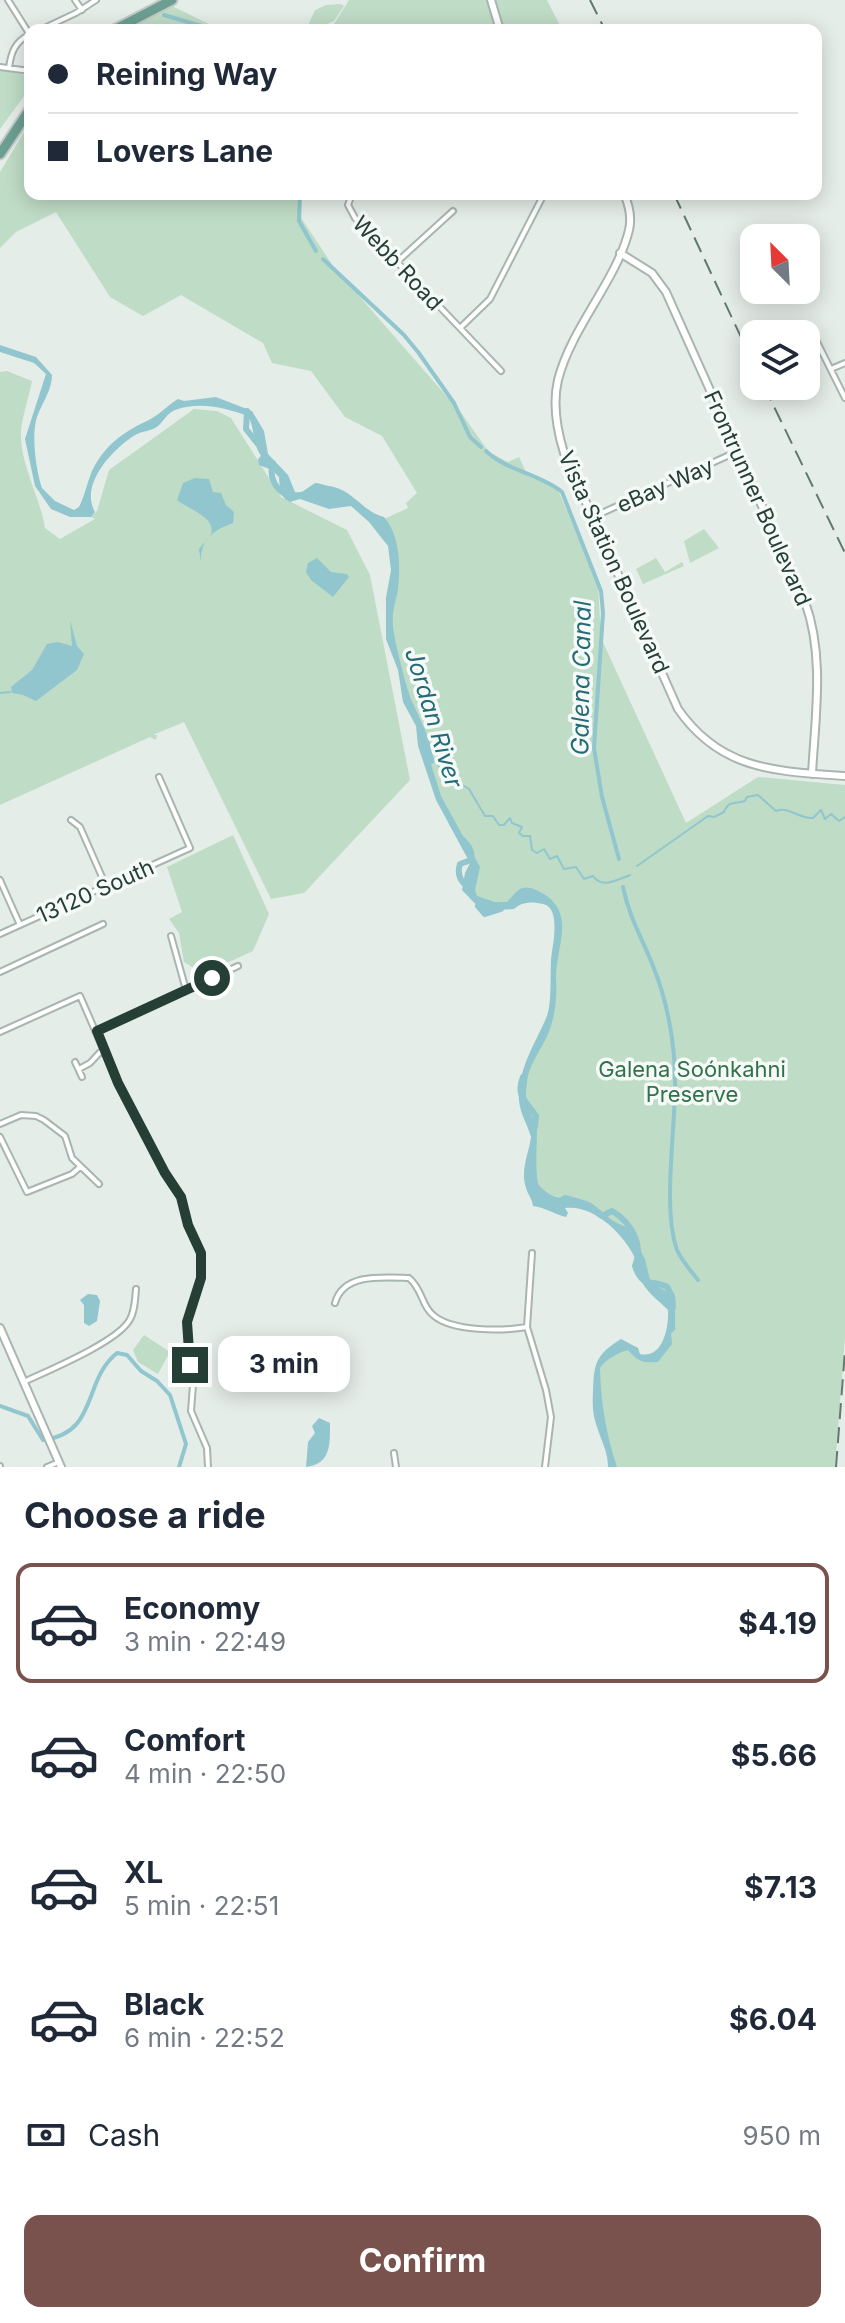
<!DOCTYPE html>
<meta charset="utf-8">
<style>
body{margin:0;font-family:Inter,sans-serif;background:#f6f6f7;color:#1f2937;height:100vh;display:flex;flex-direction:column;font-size:30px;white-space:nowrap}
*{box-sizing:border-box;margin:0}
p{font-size:26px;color:#747a83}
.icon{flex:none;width:44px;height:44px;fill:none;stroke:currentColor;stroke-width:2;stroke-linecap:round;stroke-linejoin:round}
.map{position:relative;height:1467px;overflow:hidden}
.sheet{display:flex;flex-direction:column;background:#fff;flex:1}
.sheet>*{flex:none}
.guide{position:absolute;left:24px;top:24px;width:798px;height:176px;border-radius:16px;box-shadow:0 4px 20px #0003;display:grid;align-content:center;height:176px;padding:0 24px;background:#fff}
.needle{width:52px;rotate:336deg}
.fabs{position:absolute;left:740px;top:224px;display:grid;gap:16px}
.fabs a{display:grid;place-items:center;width:80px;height:80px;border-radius:16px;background:#fff;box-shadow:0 4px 20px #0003;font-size:40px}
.end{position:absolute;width:36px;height:36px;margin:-18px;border:10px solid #253e36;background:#fff;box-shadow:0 0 0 4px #fff}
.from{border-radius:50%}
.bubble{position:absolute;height:56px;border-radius:16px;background:#fff;box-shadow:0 4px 20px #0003;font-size:26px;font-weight:700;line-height:56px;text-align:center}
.guide b{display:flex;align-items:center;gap:28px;height:76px;font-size:30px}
.guide b+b{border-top:2px solid #e0e1e3}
.guide i{width:20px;height:20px;background:#1f2937}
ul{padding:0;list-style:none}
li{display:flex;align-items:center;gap:24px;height:120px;margin:0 16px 12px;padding:0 8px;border:4px solid transparent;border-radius:16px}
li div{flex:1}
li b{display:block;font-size:30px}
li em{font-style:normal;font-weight:700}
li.current{border-color:#7a524d}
li>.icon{width:72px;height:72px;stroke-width:1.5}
h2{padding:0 24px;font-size:36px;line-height:96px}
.pay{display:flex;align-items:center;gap:20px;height:88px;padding:0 24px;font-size:30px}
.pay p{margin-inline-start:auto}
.action{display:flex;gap:16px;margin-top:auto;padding:16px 24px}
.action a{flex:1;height:92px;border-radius:16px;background:#7a524d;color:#fff;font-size:32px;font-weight:700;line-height:92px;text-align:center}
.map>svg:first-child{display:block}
</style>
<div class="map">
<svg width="845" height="1467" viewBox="0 0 845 1467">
<rect width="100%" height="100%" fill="#e5ede9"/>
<path fill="#bfdcc6" d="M349,0H547L562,30H334V24Z
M341,4L344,6L334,21L327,24L325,30H306L315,10L326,5Z
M172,6L221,30H125Z
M0,70L30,76V88L0,129Z
M30,122V194H302L300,216L333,266L462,414L489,452L508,462L519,457L526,472L558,490L598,583L601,638L686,823L758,777L845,785V1337L835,1467H615L599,1410L600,1362L630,1346L641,1359L662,1353L668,1338L670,1294L661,1287L651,1284C631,1246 620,1210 573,1200C560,1197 550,1196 536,1192L534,1137L524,1102L526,1074L550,1024L560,919L544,897L505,905L478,900L472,891L473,853L440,799L394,645L389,614L395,546L384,519L408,508L406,503L417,493L382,436L345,417L311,371L272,363L263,343L181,295L143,316L110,297L56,212L16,232L0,248V172Z
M7,371L32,381C29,397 23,414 21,430C19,463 40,496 45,528L60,539L95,519L91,517L97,511L109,470L194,409L217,411L231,418L281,497L347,530L370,575L410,780L304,893L271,899L184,722L153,735H157L156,740L150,737L0,805V372Z
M704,529L719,548L690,563L684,541Z
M656,558L665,572L682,562L684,566L643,584L636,569Z
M233,835L269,914L253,951L203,974L184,962L179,933L169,919L182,912L167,867Z
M144,1335L170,1352L158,1374L138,1362L133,1350Z"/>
<path fill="#91c6ce" d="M0,345L36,357L52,375C52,390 42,403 37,417C31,434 36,471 42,488L55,501L74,510L79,507C85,495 87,483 92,471C104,446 123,432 147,421C158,416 168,405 178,399L184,401L216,397L252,411L264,431L268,454L288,475L295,492C309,494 320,483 334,487C354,492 365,513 384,517C401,536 401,571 397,595C394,606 392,615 393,626C394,640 406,686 411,699C420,720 432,740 434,763L431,764L441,796L480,867L475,890L477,896L495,902H507C517,892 520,883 536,890C579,909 556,945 556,977C557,994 556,1009 551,1026C545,1046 529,1062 527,1082C526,1090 525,1100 528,1107C530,1115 536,1121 537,1129C537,1147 535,1166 538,1184C557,1207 571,1192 591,1203C603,1211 614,1225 628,1227L645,1259L651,1284C672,1291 676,1299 675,1322C675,1332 677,1327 671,1334L672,1344L658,1362C643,1363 638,1362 628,1350C619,1352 605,1360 600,1368C601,1405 606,1433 617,1467H608C608,1453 602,1442 598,1430C593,1417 592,1406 593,1392C594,1364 595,1355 621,1339L638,1348L640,1354C663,1359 669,1327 668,1310C658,1300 645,1291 640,1278C637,1272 638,1267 636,1260C625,1235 594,1204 565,1208L568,1213L566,1217C554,1214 544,1207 533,1206C532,1198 528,1195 526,1188C520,1170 529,1153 531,1137C526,1120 517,1110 519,1090C522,1062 537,1040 547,1016C552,1002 550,975 551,960C552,947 562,908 543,904C532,901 521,902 514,909L482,911L462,890L465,873L470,863L436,800L418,746L416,726L403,702L398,670L386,639V598L391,570L388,546L369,522L351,506L329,509L300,499L290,502L285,499L280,491L279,477L272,470L259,465L258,459L261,456C251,440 256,431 248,416C225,408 200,401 175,410C167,413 163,422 158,426C152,431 142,431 135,435C113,449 79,484 95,512L91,517H70L51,509L35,486L25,439L46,374L34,363L0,352Z
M195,478L209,479L213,492L221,493L226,505L234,512L233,523C214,530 200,539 201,562L199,550C201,545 208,540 211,534C217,517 184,507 177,500L183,483Z
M317,558L331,572L347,574L349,577L333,597L311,580L306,572L308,563Z
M70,620L77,646L84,654L77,670L36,701L23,695L12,693L11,687L32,670L47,644L58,642L72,646Z
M88,1294L97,1295L100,1301L97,1321L89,1326L84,1323V1305L80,1300Z
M319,1418L330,1423C330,1445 331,1464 306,1467L308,1442L315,1433L312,1426Z"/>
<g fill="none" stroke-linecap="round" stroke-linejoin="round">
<path stroke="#91c6ce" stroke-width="2" d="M0,693L10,692
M432,757L444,773L469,789L485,816H493L499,825H504L510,818L512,823L522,827L519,833L523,836H530L532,850L537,853L544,849L550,859L557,856L564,869L576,867L584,879L593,876C602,889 617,880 630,875
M637,866L708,816L714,817L724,812C729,800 735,804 745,801L747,797L758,795L776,811C789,806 799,819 813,818L821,810L825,819L831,814L839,821L845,817"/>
<path stroke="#91c6ce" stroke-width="4" d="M164,15L215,30
M300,194L299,221L316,251
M323,259L404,335L418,352L454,403L470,437L481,447
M486,451C507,471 540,474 562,492L601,591L603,613L594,748L602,797L619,859
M623,887C629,917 642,938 653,966C667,1000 675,1043 675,1080C676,1126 662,1209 677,1250C682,1261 691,1271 698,1280
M0,1406L28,1416L43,1440C99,1433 82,1381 117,1353L127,1355L141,1371L157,1381L170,1395L186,1444L179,1467"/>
<path stroke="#91c6ce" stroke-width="6" d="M247,411L246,429L257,443
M273,463C269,475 274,488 285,494
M303,495L316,486L328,489
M460,837C467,844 473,849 471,860L460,864C457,873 459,880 467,886
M478,906L485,914L501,909
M523,1077C515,1096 527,1102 536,1116L535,1127
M557,1203L565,1198L579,1202
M599,1214L602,1216L612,1211C631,1222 644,1245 635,1266C643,1289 651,1279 667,1287L672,1296L673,1307"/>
<g stroke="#a8b5b0" stroke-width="8">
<path id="minor" d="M8,0L30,35
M75,0L82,10
M40,30L76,13L96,0
M0,67L30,71
M9,68C11,52 15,42 30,34
M352,194L348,205L355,218L501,371
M397,262L453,211
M460,328L490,299L544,194
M817,342L845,398
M831,369L845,363
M593,517L736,452
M71,820L80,827L106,886
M0,880L20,925
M0,934L190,848L159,777
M171,936L186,990
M0,972L103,924
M97,1031L238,966
M0,1032L80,996L118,1083L165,1173L181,1197L189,1229L201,1253V1278L187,1322L193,1385L191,1411L207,1448L208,1467
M75,1062L82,1077
M79,1069L90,1063L104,1048
M0,1124L21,1115L36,1116L44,1120L65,1136L72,1158L99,1184
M0,1137L27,1192L72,1174L80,1167
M532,1253L527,1327L546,1390L551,1417L545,1467
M335,1303C343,1273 382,1277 409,1278C423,1290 421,1305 433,1315C452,1332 503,1331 527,1327
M24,1382C49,1370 115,1343 129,1321C135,1312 135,1299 136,1289
M394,1453L396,1467
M0,1466V1467
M47,1467L59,1462"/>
</g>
<g stroke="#a8b5b0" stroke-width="10">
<path id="tertiary" d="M491,0L500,30
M624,194C629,205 632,217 629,230C617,280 571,328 558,380C552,405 557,430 564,453L678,709C721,771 776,771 845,776
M620,253L652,273L666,292L805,602C825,656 815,718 812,774
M0,1328L61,1467"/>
</g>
<g stroke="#c2c9c7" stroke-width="13">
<path id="primary" d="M114,30L172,0
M0,154L30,109"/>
</g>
<use href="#minor" stroke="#fff" stroke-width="4"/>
<use href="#tertiary" stroke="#fff" stroke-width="6"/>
<use href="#primary" stroke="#6c9f91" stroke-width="9"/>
<path stroke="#607971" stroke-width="2" stroke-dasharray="16 8" stroke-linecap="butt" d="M590,0L605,30
M674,194L754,365
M764,386L845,553
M836,1467L845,1350"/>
</g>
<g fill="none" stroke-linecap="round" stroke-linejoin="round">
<path stroke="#253e36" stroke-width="10" d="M190,1365L187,1322L201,1278V1253L188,1225L181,1197L165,1173L118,1083L97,1031L212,978"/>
</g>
<g text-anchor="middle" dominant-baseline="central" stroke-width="7" stroke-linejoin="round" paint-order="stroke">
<g font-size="22" fill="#253e36" stroke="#f5f9f7">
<text transform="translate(398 263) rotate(47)">Webb Road</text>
<text transform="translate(665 485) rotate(-24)">eBay Way</text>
<text transform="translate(758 498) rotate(66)">Frontrunner Boulevard</text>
<text transform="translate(614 562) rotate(66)">Vista Station Boulevard</text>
<text transform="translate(95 891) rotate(-24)">13120 South</text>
</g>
<g font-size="22" fill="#317249" stroke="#f5f9f7">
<text x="692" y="1069">Galena Soónkahni<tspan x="692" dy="25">Preserve</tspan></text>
</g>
<g font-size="24" font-style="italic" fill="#226b76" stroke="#f5f9f7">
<text transform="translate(581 678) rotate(-89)">Galena Canal</text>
<text transform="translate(434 718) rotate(73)">Jordan River</text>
</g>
</g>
</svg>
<div class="fabs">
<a><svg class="needle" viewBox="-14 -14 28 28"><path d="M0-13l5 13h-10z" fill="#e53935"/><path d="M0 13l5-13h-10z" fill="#747a83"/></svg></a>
<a><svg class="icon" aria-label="layers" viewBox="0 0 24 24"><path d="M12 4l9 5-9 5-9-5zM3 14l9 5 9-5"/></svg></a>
</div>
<i class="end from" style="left:212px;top:978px"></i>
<i class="end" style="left:190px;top:1365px"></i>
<div class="bubble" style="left:218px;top:1336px;width:132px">3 min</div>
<div class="guide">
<b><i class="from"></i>Reining Way</b>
<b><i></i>Lovers Lane</b>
</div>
</div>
<section class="sheet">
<h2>Choose a ride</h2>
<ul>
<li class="current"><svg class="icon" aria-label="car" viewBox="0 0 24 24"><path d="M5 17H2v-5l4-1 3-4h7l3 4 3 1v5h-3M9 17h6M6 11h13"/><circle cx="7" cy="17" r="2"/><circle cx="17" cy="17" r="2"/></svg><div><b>Economy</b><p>3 min · 22:49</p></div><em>$4.19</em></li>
<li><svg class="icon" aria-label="car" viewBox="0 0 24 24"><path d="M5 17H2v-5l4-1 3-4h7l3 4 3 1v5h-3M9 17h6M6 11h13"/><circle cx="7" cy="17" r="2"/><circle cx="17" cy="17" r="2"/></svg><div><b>Comfort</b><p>4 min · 22:50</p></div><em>$5.66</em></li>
<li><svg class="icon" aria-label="car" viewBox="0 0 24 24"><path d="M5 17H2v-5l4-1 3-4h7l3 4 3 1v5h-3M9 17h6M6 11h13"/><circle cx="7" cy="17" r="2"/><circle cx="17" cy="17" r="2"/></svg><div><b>XL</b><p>5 min · 22:51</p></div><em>$7.13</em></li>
<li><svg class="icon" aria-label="car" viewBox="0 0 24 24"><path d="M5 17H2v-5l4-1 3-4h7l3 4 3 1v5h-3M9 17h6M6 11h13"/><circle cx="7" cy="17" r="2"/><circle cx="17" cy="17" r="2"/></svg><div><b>Black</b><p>6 min · 22:52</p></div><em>$6.04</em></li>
</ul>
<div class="pay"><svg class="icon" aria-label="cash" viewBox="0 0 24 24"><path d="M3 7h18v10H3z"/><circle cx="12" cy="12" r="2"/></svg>Cash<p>950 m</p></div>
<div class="action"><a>Confirm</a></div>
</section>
